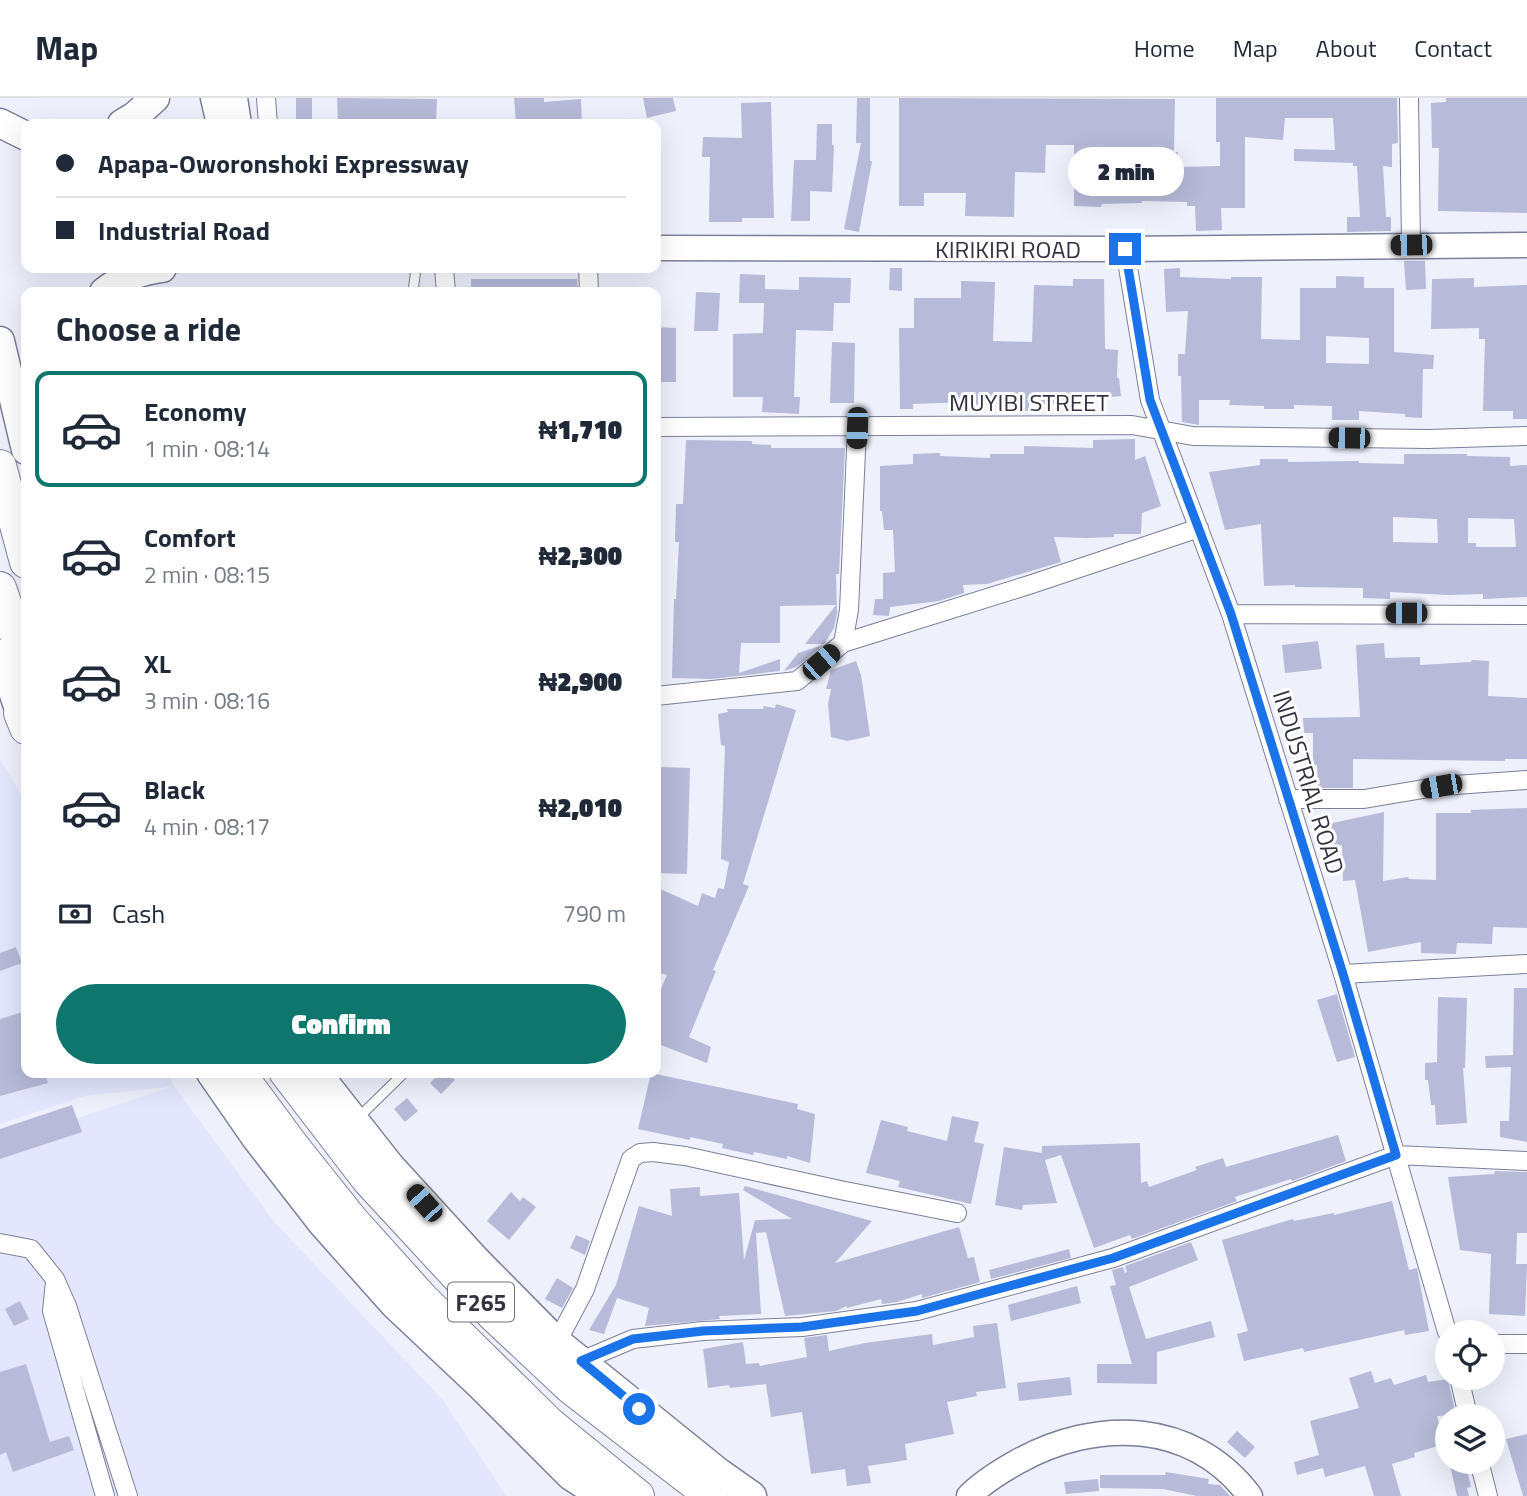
<!DOCTYPE html>
<meta charset="utf-8">
<style>
body{margin:0;font-family:"Titillium Web",sans-serif;background:#f6f6f7;color:#1f2937;height:100vh;display:flex;flex-direction:column;font-size:26px;white-space:nowrap}
*{box-sizing:border-box;margin:0}
p{font-size:23px;color:#747a83}
.icon{flex:none;width:38px;height:38px;fill:none;stroke:currentColor;stroke-width:2;stroke-linecap:round;stroke-linejoin:round}
.map{position:relative;flex:1;overflow:hidden}
.panel{position:absolute;left:21px;top:189px;width:640px;height:791px;display:flex;flex-direction:column;background:#fff;border-radius:14px;box-shadow:0 7px 28px #0002}
.panel>*{flex:none}
.top-card{position:absolute;left:21px;top:21px;width:640px;height:154px;border-radius:14px;box-shadow:0 7px 28px #0002;display:grid;align-content:center;height:154px;padding:0 35px;background:#fff}
.tools{position:absolute;left:1435px;top:1222px;display:grid;gap:14px}
.tools a{display:grid;place-items:center;width:70px;height:70px;border-radius:50%;background:#fff;box-shadow:0 7px 28px #0002;font-size:35px}
.end{position:absolute;width:32px;height:32px;margin:-16px;border:9px solid #1a73e8;background:#fff;box-shadow:0 0 0 4px #fff}
.from{border-radius:50%}
.bubble{position:absolute;height:49px;border-radius:24px;background:#fff;box-shadow:0 7px 28px #0002;font-size:23px;font-weight:800;line-height:49px;text-align:center}
.car{position:absolute;width:21px;height:42px;margin:-21px -10px;border-radius:9px;box-shadow:0 0 5px 2px #0007;background:linear-gradient(#222 24%,#8ab4d8 0 40%,#222 0 76%,#8ab4d8 0 86%,#222 0)}
.top-card b{display:flex;align-items:center;gap:24px;height:66px;font-size:26px}
.top-card b+b{border-top:2px solid #e0e1e3}
.top-card i{width:18px;height:18px;background:#1f2937}
ul{padding:0;list-style:none}
li{display:flex;align-items:center;gap:21px;height:116px;margin:0 14px 10px;padding:0 21px;border:4px solid transparent;border-radius:14px}
li div{flex:1}
li b{display:block;font-size:26px}
li em{font-style:normal;font-weight:800}
li.selected{border-color:#0f766e}
li>.icon{width:63px;height:63px;stroke-width:1.5}
h2{padding:0 35px;font-size:32px;line-height:84px}
.pay{display:flex;align-items:center;gap:18px;height:77px;padding:0 35px;font-size:26px}
.pay p{margin-inline-start:auto}
.action{display:flex;gap:14px;margin-top:auto;padding:14px 35px}
.action a{flex:1;height:80px;border-radius:42px;background:#0f766e;color:#fff;font-size:28px;font-weight:800;line-height:80px;text-align:center}
header{display:flex;align-items:center;gap:42px;box-sizing:border-box;height:98px;padding:0 35px;background:#fff;border-bottom:2px solid #e0e1e3}
header strong{font-size:33px}
nav{display:flex;gap:38px;margin-inline-start:auto;font-size:24px}
.map>svg:first-child{display:block}
</style>
<header>
<strong>Map</strong>
<nav><a>Home</a><a>Map</a><a>About</a><a>Contact</a></nav>
</header>
<div class="map">
<svg width="1527" height="1398" viewBox="0 0 1527 1398">
<rect width="100%" height="100%" fill="#eef0fc"/>
<path fill="#e3e6fc" d="M0,661L26,705V975H168L174,988L275,1125L443,1302L506,1398H0V1046L170,989L85,998L0,1026Z"/>
<path fill="#b7bad8" fill-rule="evenodd" d="M296,0H312V26H296Z
M337,0L437,1L436,26H338Z
M514,0H544V4L581,1L582,26H516Z
M643,0H673L676,13L647,20Z
M857,0H870V63H872L859,134L844,131L861,45H856Z
M899,0L1175,1L1174,54H1178V69L1220,68V44H1216V0H1397L1398,45L1392,46V69L1383,68L1386,119H1391V133L1347,134V119H1360L1357,68H1353V65L1294,63V51L1335,52L1333,20H1285L1283,42L1245,39V110H1221L1222,132L1196,133L1195,108H1187V104L1142,103V105L1102,106L1101,109L1074,108V47H1046L1045,75L1015,74L1014,119L965,118L966,95H924V108H899Z
M1446,0H1527V115L1438,113L1439,50H1432L1431,5L1446,4Z
M771,4L774,120H742V124H709L710,59H702L703,39L742,40L741,5Z
M817,26H832V47H834L832,94L810,93V123H791L794,62H816Z
M1404,163H1425L1426,191L1406,192Z
M890,170H902V193L889,192Z
M1180,170V179L1231,181V179H1262L1261,241L1300,242V190H1336V178L1364,179V190H1394V254L1434,257L1433,271H1423L1422,320L1405,319V316L1359,313V322H1332V308L1294,307V311H1264V308L1229,307L1230,302H1199V327L1182,324L1181,278H1178V256H1185L1188,213L1166,214L1164,171ZM1326,238L1369,240V266L1326,265Z
M740,176L765,177V191L799,192V179L851,180L850,205H834L833,233L796,232L794,299H800L799,316L762,314L763,299H733V236L763,235L764,205H739Z
M1474,180V189L1527,187V321H1513V313H1483L1485,241H1479V230L1431,231L1432,181Z
M471,181H577L578,194H471Z
M1073,181H1104L1105,251L1118,252L1117,280H1119L1121,298L1058,304V306H1029V313L998,312V306L967,307V304L913,306V311H900L899,230H914V200H961V183L995,184L993,243L1032,244L1034,187L1073,188Z
M696,194L720,195L718,233H694Z
M656,229L676,230V284H656Z
M832,244L855,245L854,305H830Z
M1135,341V362L1145,358L1161,408L1142,415L1141,436H1114V439L1086,440L1054,439L1061,464L987,486L963,487L964,495L939,503L890,509L889,518L873,517L875,501H883V475L895,474L893,432H884L882,413H880V368L913,366V356L940,355V358L990,360V356H1024V348L1093,350V342Z
M686,342L752,343V346L771,347V350H845L839,476H836L837,515L834,530L824,546H805L836,507L780,508V545H741L739,575L780,561V573L712,581L672,580L674,501H676L679,444H675L676,406H683Z
M1404,356H1467V358L1510,359V368L1527,367V499L1483,501V496L1448,497L1390,494V501L1363,500V490L1295,489V487L1264,488L1261,426L1225,432L1209,374L1260,367V361H1288V364L1359,363V365L1404,366ZM1393,419L1437,421L1438,445L1393,444ZM1468,420L1514,421L1516,449H1476V445H1468Z
M1318,543L1322,571L1285,575L1282,547Z
M1384,545L1385,560L1420,559V567L1471,564L1472,562L1489,563L1488,598L1527,600V661H1505V663L1353,661V690H1318L1317,667H1313V635H1304L1303,620L1360,619L1356,547Z
M823,547L796,569L784,573L798,555Z
M856,563L861,577L870,638L847,643L831,639L828,606L831,591H826L831,572Z
M776,606L796,612L743,786L749,788L713,872L716,873L689,939L711,949L707,965L656,945V902L667,877L656,874V789L698,808L702,795L715,800L718,790L724,791L729,764L721,761L725,648L721,647L718,616L728,614L727,611H763L764,608L775,610Z
M660,669L690,670L687,776L656,775Z
M1527,710V830L1493,829L1492,846L1457,845L1456,856L1421,855V844L1368,854L1355,782L1343,783L1342,747L1333,749L1328,726L1384,714L1383,783L1408,779L1409,781L1436,782V715H1471V712Z
M16,849L22,865L0,873V855Z
M1514,890H1527V1044L1500,1039V1023H1509L1511,969L1486,970L1485,958L1513,957Z
M1337,896L1355,959L1337,964L1317,902Z
M1438,899L1467,900L1465,970H1463L1467,1025L1436,1027L1435,1007H1431L1428,982H1425V965L1437,964Z
M26,913V975H45L48,985L0,998V921Z
M440,975H447L455,982L441,996L430,985Z
M651,975L798,1006L797,1011L815,1016L810,1065L787,1058V1061L754,1054L753,1057L722,1050L723,1046L690,1039V1042L638,1031Z
M407,1000L418,1013L405,1024L394,1011Z
M72,1007L82,1034L0,1061V1031Z
M952,1018L979,1024L974,1044L984,1046L971,1106L898,1089L900,1083L866,1075L881,1022L908,1029L907,1033L947,1043Z
M1338,1037L1346,1063L1292,1083L1291,1081L1235,1099L1237,1103L1132,1141L1130,1137L1094,1150L1061,1057L1045,1062L1057,1105L1023,1107L1022,1112L995,1107L1004,1049L1042,1055V1048L1140,1045L1141,1085L1147,1083L1149,1089L1197,1072L1195,1069L1223,1060L1226,1069Z
M1495,1073L1527,1074V1135H1517L1516,1166H1527L1525,1218L1489,1216L1491,1156L1460,1152L1448,1079L1494,1076Z
M745,1088L872,1123L835,1165L959,1129L968,1160L974,1159L980,1184L922,1200V1196L897,1204L882,1206L881,1201L847,1210V1208L836,1213L785,1218L766,1134L756,1135L761,1216L719,1218L720,1221L645,1228L649,1210L617,1200L604,1236L589,1232L616,1187L639,1108L672,1118L670,1091L700,1089V1098L739,1095L744,1162L755,1122L792,1121L743,1092Z
M511,1094L520,1103L523,1099L536,1109L509,1142L487,1123Z
M1392,1103L1409,1172L1417,1170L1418,1175L1429,1233L1405,1237L1404,1232L1304,1254L1303,1250L1244,1263L1237,1236L1248,1233L1222,1142L1293,1121L1294,1123L1334,1115V1117Z
M576,1137L590,1143L585,1157L570,1150Z
M1191,1144L1198,1162L1129,1189L1146,1241L1211,1223L1215,1239L1157,1254V1286L1097,1285V1266H1132L1110,1188L1116,1187L1112,1172L1123,1169L1125,1175L1127,1174L1125,1168Z
M1069,1151L1071,1160L991,1181L989,1172Z
M557,1180L573,1190L562,1210L545,1201Z
M1077,1188L1081,1205L1011,1223L1008,1207Z
M20,1203L29,1221L14,1228L5,1211Z
M997,1225L1006,1290L976,1294L977,1298L947,1304L954,1336L905,1346L907,1362L868,1368L871,1385L847,1388L845,1371L811,1376L802,1314L771,1319L766,1286L730,1290L729,1287L708,1290L703,1251L743,1244L746,1266L759,1265L760,1268L807,1259L804,1240L827,1237L829,1253L865,1245L932,1236L933,1247L974,1239L973,1228Z
M26,1266L50,1344L69,1338L74,1352L13,1374L6,1354L0,1357V1274Z
M1371,1273L1375,1285L1391,1280L1394,1287L1426,1277L1428,1284L1448,1281L1456,1317L1437,1318L1445,1346L1414,1355L1415,1359L1392,1366L1401,1398H1374L1365,1368L1325,1379L1323,1370L1297,1377L1294,1364L1319,1357L1310,1323L1359,1310L1349,1280Z
M1070,1279L1072,1297L1019,1303L1017,1285Z
M1237,1333L1255,1349L1245,1360L1227,1344Z
M1527,1336V1398H1523L1506,1341Z
M1449,1363H1465L1471,1389L1467,1390L1469,1398H1457Z
M1166,1374L1209,1381L1208,1386L1220,1387L1230,1398H1197L1163,1391L1100,1390V1377H1165Z
M1098,1381L1099,1393L1066,1396L1064,1384Z"/>
<g fill="none" stroke-linecap="round" stroke-linejoin="round">
<g stroke="#7c7f9a" stroke-width="11">
<path id="lane" d="M413,194L416,170
M358,1020L404,975"/>
</g>
<g stroke="#7c7f9a" stroke-width="20">
<path id="street" d="M266,0L268,26
M1409,0L1411,147
M1125,151L1150,302L1231,516L1343,876L1447,1234
M444,170L446,194
M588,170L589,194
M656,329L1132,327L1193,338L1428,341L1527,338
M1231,516L1527,517
M843,545L1032,486L1199,430
M656,598L797,583L843,545L849,512L857,330
M1288,701H1364L1441,688L1527,682
M1343,876L1527,866
M0,1145L31,1151L55,1181L67,1208L128,1398
M55,1184L52,1213L105,1398
M557,1244L585,1191L631,1061L640,1055L653,1054L685,1058L840,1092L957,1115
M1493,1246H1527
M581,1263L633,1241L703,1233L802,1229L917,1213L1113,1160L1396,1057L1527,1063
M1459,1279L1468,1318
M1479,1363L1488,1398"/>
</g>
<g stroke="#7c7f9a" stroke-width="27">
<path id="secondary" d="M213,0L219,26
M235,0L239,26
M656,150L1125,151L1527,147
M969,1398C983,1384 1001,1373 1017,1364C1096,1320 1192,1321 1250,1398"/>
</g>
<g stroke="#7c7f9a" stroke-width="31">
<path id="primary" d="M0,25L26,38
M122,26L135,18L155,0
M104,194C121,180 140,173 162,170
M0,243L26,352
M0,556L26,631
M211,975L256,1040L322,1125L394,1206L480,1287L571,1378L602,1398
M317,975L390,1068L475,1161L557,1244L718,1374L752,1398"/>
</g>
<g stroke="#7c7f9a" stroke-width="34">
<path id="highway" d="M0,368L26,464
M0,490L26,566
M20,615L26,630
M239,975L293,1048L352,1122L423,1201L550,1326L638,1398
M286,975L368,1082L492,1216L571,1290L711,1398"/>
</g>
<use href="#lane" stroke="#fff" stroke-width="9"/>
<use href="#street" stroke="#fff" stroke-width="18"/>
<use href="#secondary" stroke="#fff" stroke-width="24"/>
<use href="#primary" stroke="#fff" stroke-width="28"/>
<use href="#highway" stroke="#fff" stroke-width="32"/>
</g>
<g fill="none" stroke-linecap="round" stroke-linejoin="round">
<path stroke="#1a73e8" stroke-width="9" d="M639,1311L581,1263L633,1241L703,1233L802,1229L917,1213L1113,1160L1396,1057L1343,876L1231,516L1150,302L1125,151"/>
</g>
<g text-anchor="middle" dominant-baseline="central" stroke-width="6" stroke-linejoin="round" paint-order="stroke">
<rect fill="#fff" stroke="#707079" stroke-width="2" x="448" y="1184.5" width="66" height="39" rx="5"/>
<g font-size="23" font-weight="bold" fill="#32333f">
<text x="481" y="1204">F265</text>
</g>
<g font-size="24" fill="#32333f" stroke="#fff">
<text x="1008" y="151">KIRIKIRI ROAD</text>
<text x="1029" y="304">MUYIBI STREET</text>
<text transform="translate(1309 684) rotate(73)">INDUSTRIAL ROAD</text>
</g>
</g>
</svg>
<div class="tools">
<a><svg class="icon" aria-label="locate" viewBox="0 0 24 24"><circle cx="12" cy="12" r="6"/><path d="M12 2v4M12 18v4M2 12h4M18 12h4"/></svg></a>
<a><svg class="icon" aria-label="layers" viewBox="0 0 24 24"><path d="M12 4l9 5-9 5-9-5zM3 14l9 5 9-5"/></svg></a>
</div>
<i class="end from" style="left:639px;top:1311px"></i>
<i class="end" style="left:1125px;top:151px"></i>
<div class="bubble" style="left:1068px;top:49px;width:116px">2 min</div>
<i class="car" style="left:1411px;top:147px;rotate:269deg"></i>
<i class="car" style="left:857px;top:330px;rotate:182deg"></i>
<i class="car" style="left:1349px;top:340px;rotate:271deg"></i>
<i class="car" style="left:1406px;top:515px;rotate:270deg"></i>
<i class="car" style="left:821px;top:564px;rotate:49deg"></i>
<i class="car" style="left:1441px;top:688px;rotate:260deg"></i>
<i class="car" style="left:424px;top:1105px;rotate:318deg"></i>
<div class="top-card">
<b><i class="from"></i>Apapa-Oworonshoki Expressway</b>
<b><i></i>Industrial Road</b>
</div>
<section class="panel">
<h2>Choose a ride</h2>
<ul>
<li class="selected"><svg class="icon" aria-label="car" viewBox="0 0 24 24"><path d="M5 17H2v-5l4-1 3-4h7l3 4 3 1v5h-3M9 17h6M6 11h13"/><circle cx="7" cy="17" r="2"/><circle cx="17" cy="17" r="2"/></svg><div><b>Economy</b><p>1 min · 08:14</p></div><em>₦1,710</em></li>
<li><svg class="icon" aria-label="car" viewBox="0 0 24 24"><path d="M5 17H2v-5l4-1 3-4h7l3 4 3 1v5h-3M9 17h6M6 11h13"/><circle cx="7" cy="17" r="2"/><circle cx="17" cy="17" r="2"/></svg><div><b>Comfort</b><p>2 min · 08:15</p></div><em>₦2,300</em></li>
<li><svg class="icon" aria-label="car" viewBox="0 0 24 24"><path d="M5 17H2v-5l4-1 3-4h7l3 4 3 1v5h-3M9 17h6M6 11h13"/><circle cx="7" cy="17" r="2"/><circle cx="17" cy="17" r="2"/></svg><div><b>XL</b><p>3 min · 08:16</p></div><em>₦2,900</em></li>
<li><svg class="icon" aria-label="car" viewBox="0 0 24 24"><path d="M5 17H2v-5l4-1 3-4h7l3 4 3 1v5h-3M9 17h6M6 11h13"/><circle cx="7" cy="17" r="2"/><circle cx="17" cy="17" r="2"/></svg><div><b>Black</b><p>4 min · 08:17</p></div><em>₦2,010</em></li>
</ul>
<div class="pay"><svg class="icon" aria-label="cash" viewBox="0 0 24 24"><path d="M3 7h18v10H3z"/><circle cx="12" cy="12" r="2"/></svg>Cash<p>790 m</p></div>
<div class="action"><a>Confirm</a></div>
</section>
</div>
